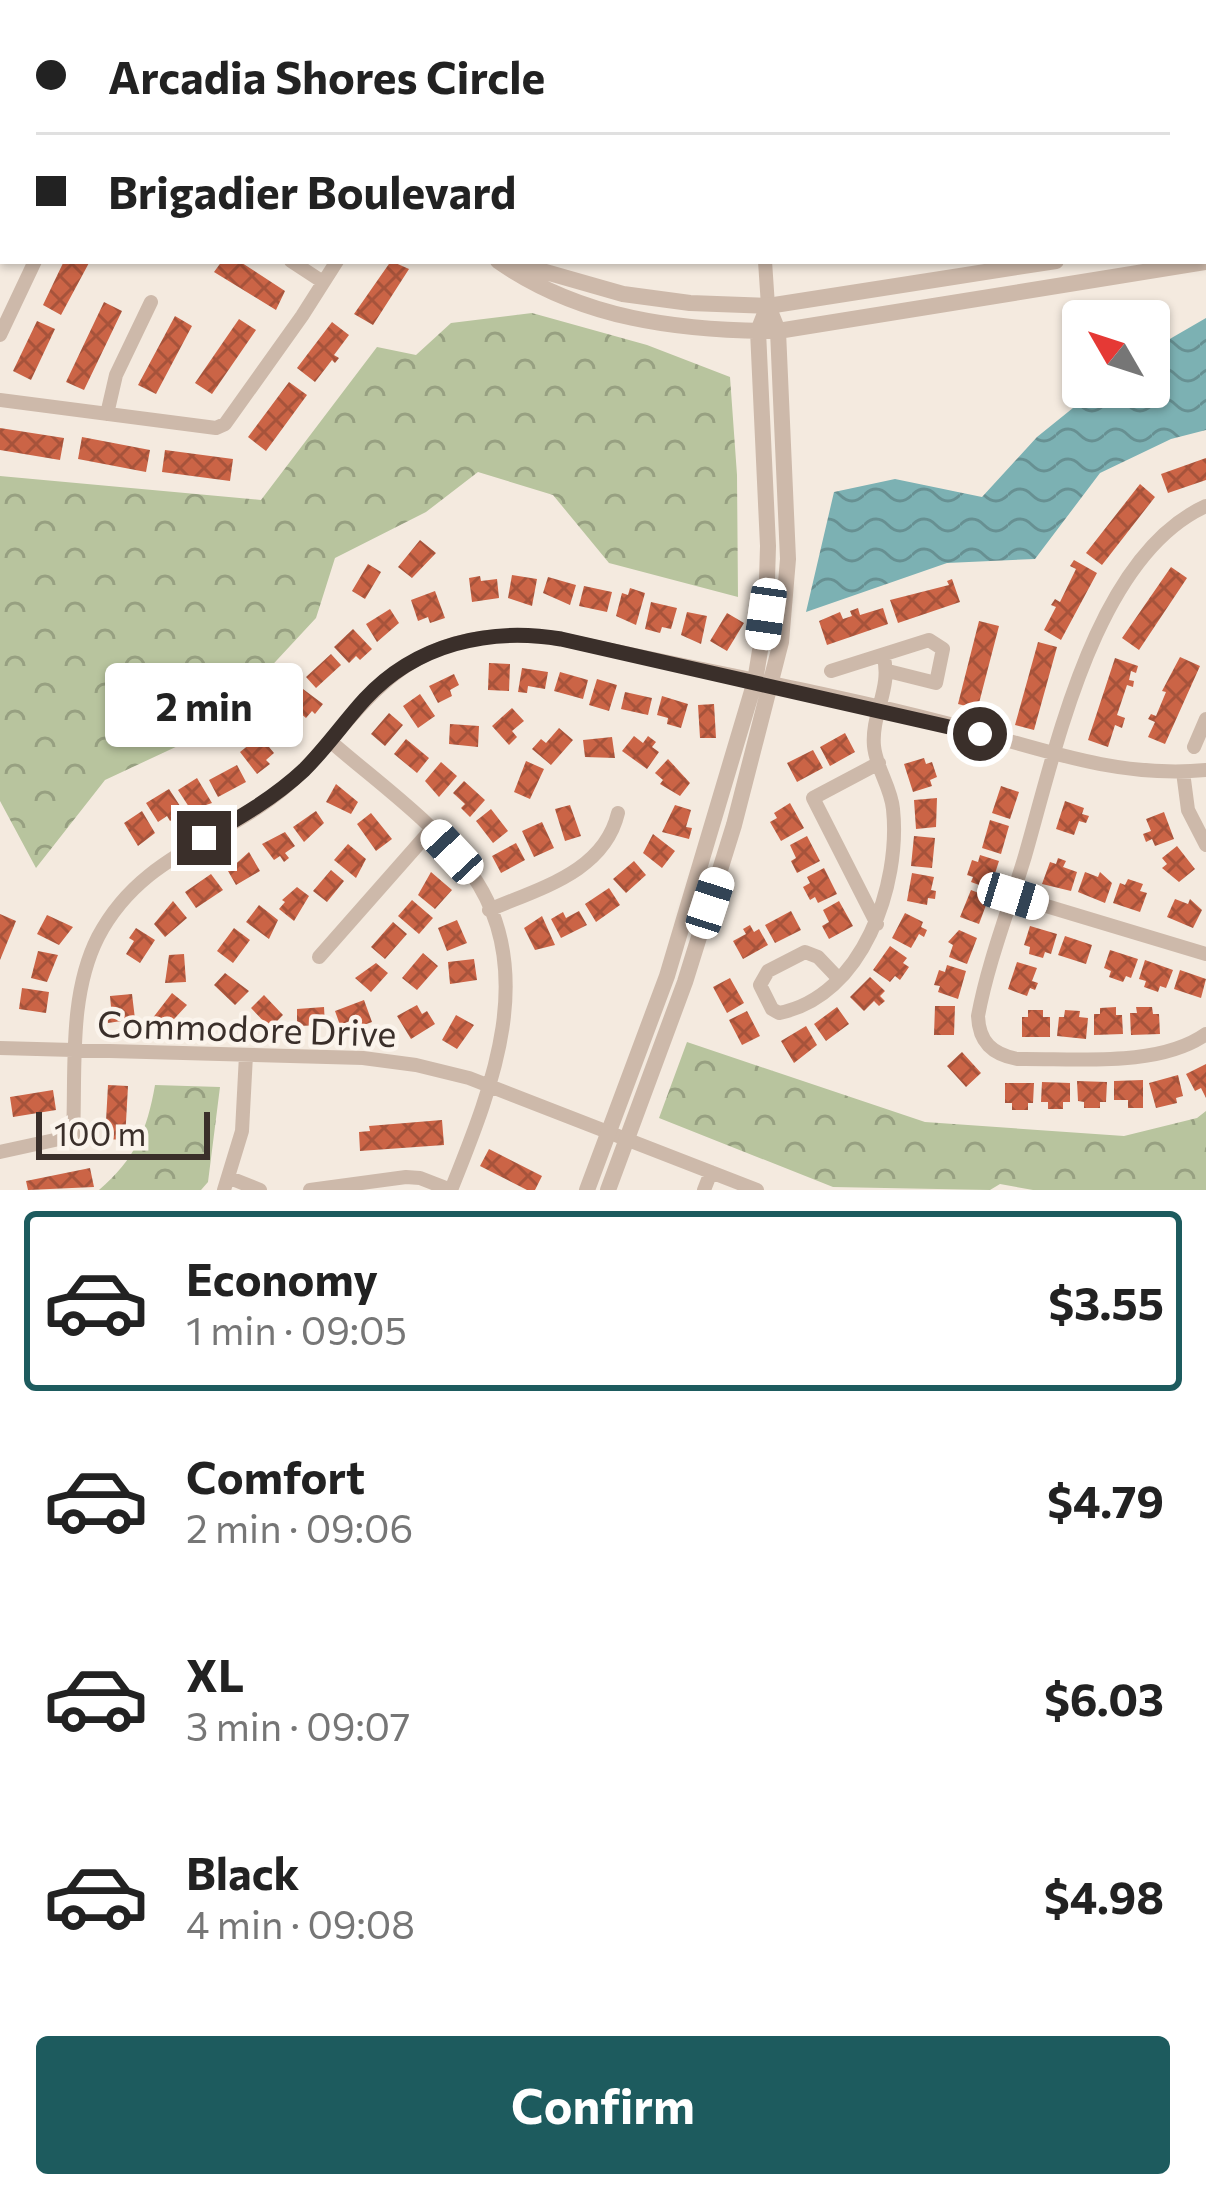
<!DOCTYPE html>
<meta charset="utf-8">
<style>
body{margin:0;font-family:Commissioner,sans-serif;background:#f6f6f6;color:#222;height:100vh;display:flex;flex-direction:column;font-size:45px;white-space:nowrap}
*{box-sizing:border-box;margin:0}
p{font-size:39px;color:#767676}
.icon{flex:none;width:66px;height:66px;fill:none;stroke:currentColor;stroke-width:2;stroke-linecap:round;stroke-linejoin:round}
.map{position:relative;height:1190px;overflow:hidden}
.drawer{display:flex;flex-direction:column;background:#fff;flex:1}
.drawer>*{flex:none}
.guide{position:absolute;left:0px;top:0px;width:1206px;height:264px;box-shadow:0 3px 9px #0004;display:grid;align-content:center;height:264px;padding:0 36px;background:#fff}
.needle{width:78px;rotate:309deg}
.tools{position:absolute;left:1062px;top:300px;display:grid;gap:24px}
.tools a{display:grid;place-items:center;width:108px;height:108px;border-radius:12px;background:#fff;box-shadow:0 3px 9px #0004;font-size:60px}
.scale{position:absolute;left:36px;bottom:30px;width:174px;box-sizing:border-box;padding-left:12px;border:6px solid #3a2f2a;border-top:0;font-size:33px;line-height:42px;white-space:nowrap;color:#3a2f2a;-webkit-text-stroke:9px #fbf4ec;paint-order:stroke}
.end{position:absolute;width:54px;height:54px;margin:-27px;border:15px solid #3a2f2a;background:#fff;box-shadow:0 0 0 6px #fff}
.from{border-radius:50%}
.bubble{position:absolute;height:84px;border-radius:12px;background:#fff;box-shadow:0 3px 9px #0004;font-size:39px;font-weight:700;line-height:84px;text-align:center}
.car{position:absolute;width:36px;height:72px;margin:-36px -18px;border-radius:15px;box-shadow:0 0 9px 3px #0007;background:linear-gradient(#fff 24%,#345 0 40%,#fff 0 76%,#345 0 86%,#fff 0)}
.guide b{display:flex;align-items:center;gap:42px;height:114px;font-size:45px}
.guide b+b{border-top:3px solid #e0e0e0}
.guide i{width:30px;height:30px;background:#222}
ul{padding:21px 0 0;list-style:none}
li{display:flex;align-items:center;gap:36px;height:180px;margin:0 24px 18px;padding:0 12px;border:6px solid transparent;border-radius:12px}
li div{flex:1}
li b{display:block;font-size:45px}
li em{font-style:normal;font-weight:700}
li.current{border-color:#1d5b5e}
li>.icon{width:108px;height:108px;stroke-width:1.5}
.primary-button{display:flex;gap:24px;margin-top:auto;padding:24px 36px}
.primary-button a{flex:1;height:138px;border-radius:12px;background:#1d5b5e;color:#fff;font-size:48px;font-weight:700;line-height:138px;text-align:center}
.map>svg:first-child{display:block}
</style>
<div class="map">
<svg width="1206" height="1190" viewBox="0 0 1206 1190">
<defs>
<pattern id="forest-crowns" width="20" height="18" patternUnits="userSpaceOnUse" patternTransform="scale(3)"><rect width="20" height="18" fill="#b8c49e"/><path d="M2 6a3 3 0 1 1 6 0M12 15a3 3 0 1 1 6 0" fill="none" stroke="#97a081"/></pattern>
<pattern id="water-waves" width="16" height="10" patternUnits="userSpaceOnUse" patternTransform="scale(3)"><rect width="16" height="10" fill="#7cb1b3"/><path d="M0 5q4-4 8 0t8 0" fill="none" stroke="#679092"/></pattern>
<pattern id="building-cross-hatch" width="8" height="8" patternUnits="userSpaceOnUse" patternTransform="scale(3)"><rect width="8" height="8" fill="#cb6446"/><path d="M0 0l8 8M0 8l8-8" fill="none" stroke="#a6533b"/></pattern>
</defs>
<rect width="100%" height="100%" fill="#f4eadf"/>
<path fill="url(#forest-crowns)" d="M532,313L647,345L730,377L737,475L738,597L609,563L553,495L478,472L426,512L335,558L316,618L212,730L105,780L36,868L0,801V476L261,500L377,347L416,355L451,323Z
M687,1042L925,1122L1124,1136L1197,1118L1206,1111V1190H1033L1000,1184L990,1190L833,1187L659,1118Z
M155,1085L220,1087L208,1182L201,1190H99C135,1159 147,1131 155,1085Z"/>
<path fill="url(#water-waves)" d="M1206,318V430L1171,439L1100,473L1035,559L947,563L806,612L834,492L895,479L982,497L1037,437L1099,387H1149V351Z"/>
<path fill="url(#building-cross-hatch)" d="M64,261H90L61,315L43,305Z
M222,261H239L285,291L276,310L214,272Z
M391,261L409,269L373,325L354,314Z
M104,302L122,311L84,390L66,382Z
M175,316L192,326L156,394L138,385Z
M239,319L256,330L212,394L195,383Z
M37,321L55,329L31,380L13,371Z
M332,322L349,335L334,355L339,358L335,363L332,360L315,382L297,368Z
M289,382L307,395L266,451L248,437Z
M0,428L64,438L60,460L0,450Z
M82,437L150,450L146,472L78,459Z
M165,450L233,459L230,481L162,472Z
M1206,458V480L1168,493L1161,474Z
M1140,484L1155,497L1102,565L1086,553Z
M420,540L436,553L412,578L398,567Z
M1074,560L1097,573L1061,640L1044,630L1056,607L1051,605L1055,599L1060,602L1076,569L1070,566Z
M368,564L381,572L365,599L352,591Z
M1171,567L1187,578L1139,650L1122,638Z
M512,575L537,579L532,606L508,598Z
M480,576L481,581L497,579L499,598L472,602L469,578Z
M548,577L576,585L570,605L543,593Z
M952,579L960,602L898,623L890,600L949,585L947,581Z
M584,586L612,592L607,612L579,606Z
M630,588L645,593L636,625L616,616L622,593L628,595Z
M435,591L445,618L430,623L428,617L418,621L411,600Z
M651,602L677,608L671,629L662,627L660,633L645,629Z
M858,608L860,615L883,608L888,624L827,645L819,621L840,612L843,619L852,616L850,611Z
M390,609L399,623L377,642L366,624Z
M687,612L707,616L701,644L681,635Z
M727,613L744,623L727,651L710,641Z
M979,621L999,626L979,703L987,705L986,711L958,704Z
M353,629L372,649L360,660L356,656L349,663L334,647Z
M1038,642L1057,647L1034,730L1015,725Z
M331,654L341,665L316,688L306,677Z
M1180,657L1200,666L1165,744L1148,737L1155,722L1148,719L1151,714L1156,716L1166,692L1162,691Z
M1115,658L1138,666L1136,673L1131,671L1129,680L1134,681L1133,687L1127,685L1117,715L1125,718L1122,728L1115,725L1108,747L1088,740Z
M489,663L510,664L509,691L488,690Z
M522,668L548,672L545,689L528,686L527,693L518,692Z
M560,672L588,680L583,699L554,691Z
M454,674L459,685L450,690L452,696L438,703L429,686Z
M597,679L617,685L609,711L589,705Z
M295,683L323,704L315,714L312,711L306,718L287,702L294,694L289,689Z
M625,692L652,698L648,715L621,709Z
M420,694L435,716L418,728L403,706Z
M662,696L688,704L681,728L667,724L668,718L657,715Z
M714,704L716,738H700L698,705Z
M282,708L302,728L280,743L259,722L266,715L271,720Z
M512,708L524,721L512,731L517,737L509,745L492,726Z
M389,713L403,725L385,746L371,734Z
M450,724L479,726L478,747L449,744Z
M559,728L573,740L551,765L532,749L541,739L546,743Z
M845,733L855,752L830,766L820,747Z
M260,736L274,753L266,760L270,764L257,774L240,752Z
M634,736L643,743L648,736L656,742L652,747L659,752L647,769L622,751Z
M612,737L615,758L585,757L583,740Z
M406,739L429,758L417,773L394,754Z
M813,750L823,768L797,782L787,763Z
M924,758L926,764L932,762L937,777L930,780L932,786L913,792L904,764Z
M668,759L690,783L680,796L660,784L663,780L655,773Z
M526,761L544,769L530,799L514,792Z
M441,762L457,776L439,797L425,781Z
M237,765L246,782L218,797L209,780Z
M197,778L212,803L191,810L178,790Z
M464,781L485,800L470,817L461,808L465,804L453,793Z
M336,784L358,802L351,814L326,802Z
M1001,786L1019,792L1010,819L992,813Z
M169,789L184,812L170,821L167,816L158,822L146,803Z
M937,798L936,827L916,829L914,800Z
M1065,801L1084,808L1082,814L1089,816L1086,823L1079,821L1074,835L1056,829Z
M790,803L804,828L781,841L770,822L777,818L774,813Z
M570,805L581,836L565,841L555,809Z
M675,805L691,810L686,827L692,828L689,839L662,832Z
M491,809L508,831L493,843L476,821Z
M142,811L155,833L138,846L124,823Z
M316,811L324,823L304,842L293,827Z
M1164,812L1174,839L1155,846L1152,839L1146,842L1143,834L1151,831L1146,819Z
M371,813L392,839L376,851L357,824Z
M990,820L1009,826L1001,854L982,848Z
M542,822L554,848L534,857L522,831Z
M285,832L295,846L285,853L289,858L284,862L280,856L274,860L262,844Z
M653,834L675,851L662,868L643,853Z
M807,836L820,861L797,873L791,861L796,858L790,845Z
M914,836L935,838L932,868L911,866Z
M516,843L525,860L501,873L492,856Z
M348,844L366,859L356,878L334,860Z
M1177,846L1195,869L1179,882L1162,868L1167,864L1162,858Z
M249,852L260,871L236,885L228,871Z
M980,855L999,861L990,889L971,882L973,877L967,875L972,860L978,862Z
M1058,858L1066,861L1063,867L1077,872L1071,891L1042,884L1050,862L1056,864Z
M634,861L646,875L626,893L613,879Z
M824,868L837,894L818,903L815,897L810,900L803,887L810,883L807,877Z
M331,870L344,881L327,902L313,891Z
M431,872L452,890L435,909L418,895Z
M1085,872L1098,877L1100,872L1112,883L1105,903L1078,892Z
M912,873L934,877L931,890L936,891L935,899L928,898L927,905L907,901Z
M211,874L223,890L196,908L185,892Z
M1128,879L1143,884L1140,891L1147,893L1140,912L1113,903L1120,883L1125,885Z
M297,887L309,896L294,921L279,909L285,902L282,900Z
M609,888L620,905L596,922L585,904Z
M971,890L989,897L979,924L960,917Z
M1175,899L1188,904L1190,899L1202,910L1193,928L1167,917Z
M412,900L433,918L419,934L398,916Z
M173,901L187,918L165,937L154,924Z
M839,901L853,926L829,939L822,926L829,922L823,910Z
M259,905L278,920L269,939L246,922Z
M579,911L587,925L561,938L551,919L563,912L566,918Z
M791,911L801,930L775,943L765,925Z
M905,913L923,922L921,927L927,930L924,937L919,934L911,948L892,938Z
M0,914L16,921L0,960Z
M47,915L73,927L59,945L37,934Z
M542,916L555,945L535,950L524,928Z
M457,920L467,943L447,951L438,928Z
M393,922L407,934L385,959L371,947Z
M750,925L754,932L759,929L768,945L743,959L733,941L746,934L743,929Z
M1030,926L1057,934L1051,954L1045,952L1043,958L1029,954L1030,947L1024,945Z
M136,928L155,940L140,963L126,954L134,941L129,938Z
M234,928L250,940L233,963L217,951Z
M959,930L977,938L967,964L949,957L953,945L948,942Z
M1065,936L1092,945L1086,964L1058,955Z
M890,946L907,958L903,963L909,967L900,980L895,976L890,982L873,970Z
M1110,950L1138,959L1131,978L1126,976L1123,982L1109,977L1111,971L1104,968Z
M38,951L58,955L47,982L31,978Z
M423,953L438,966L417,990L402,978Z
M184,954L186,982L165,983L169,955Z
M474,959L477,980L450,984L448,962Z
M1145,960L1173,970L1166,988L1160,986L1158,992L1144,987L1146,981L1139,979Z
M1017,962L1037,968L1032,981L1038,983L1035,990L1030,988L1027,996L1008,989Z
M376,963L388,973L371,992L355,978Z
M947,965L966,971L958,999L938,992L940,986L934,985L939,970L945,972Z
M1180,970L1206,979L1201,998L1174,989Z
M225,973L249,991L235,1005L214,985Z
M870,977L885,991L880,996L885,1001L879,1006L874,1001L864,1011L850,997Z
M730,978L744,1003L727,1013L713,987Z
M22,988L49,992L46,1013L19,1009Z
M172,993L187,1005L165,1029L152,1019Z
M132,994L135,1019L108,1023L106,1008L111,1007L110,996Z
M264,995L283,1015L270,1028L251,1008Z
M364,1000L372,1022L358,1027L355,1019L340,1025L335,1011Z
M417,1005L422,1014L427,1011L435,1024L411,1039L397,1016Z
M935,1006H955L954,1035H934Z
M324,1007L325,1025L297,1026V1009Z
M837,1007L849,1024L826,1041L814,1024Z
M1116,1007V1015H1122L1123,1034L1094,1035V1014H1100V1008Z
M1136,1007H1152L1153,1014H1159L1160,1034L1131,1035L1130,1013H1137Z
M1028,1010H1043V1017H1050V1037H1022V1017H1028Z
M1065,1010L1080,1011L1079,1017L1088,1018L1086,1039L1057,1036L1059,1017H1064Z
M747,1011L760,1036L742,1045L729,1020Z
M456,1015L474,1025L457,1049L442,1040Z
M806,1026L817,1045L794,1063L781,1041Z
M962,1052L981,1073L966,1087L947,1066Z
M1206,1064V1098L1201,1088L1195,1091L1186,1074Z
M1178,1075L1183,1096L1176,1098L1177,1103L1156,1108L1149,1083Z
M1143,1080V1108H1128V1100H1114V1081Z
M1077,1081L1107,1082L1106,1102H1100V1108H1084V1102L1078,1101Z
M1042,1082L1070,1083V1102H1063V1109H1048V1102H1041Z
M1005,1083H1034L1033,1103H1028V1110H1012V1103H1005Z
M108,1085L128,1086L125,1140L105,1139Z
M53,1090L56,1110L13,1117L10,1097Z
M442,1120L444,1145L360,1151L359,1132L370,1131L369,1126Z
M489,1149L542,1176L535,1190H527L480,1166Z
M90,1168L94,1187L28,1190L26,1181Z"/>
<g fill="none" stroke-linecap="round" stroke-linejoin="round">
<path stroke="#cdb9aa" stroke-width="14" d="M539,0L542,3
M913,0L915,3
M342,3L343,0
M566,3L569,0
M737,3L738,0
M1074,3L1075,0
M1174,3L1175,0
M291,261L323,282
M765,261L768,306
M0,335L35,261
M0,400L216,428L225,424L302,316L337,261
M107,414L116,375L151,302
M1206,506C1095,556 1056,749 1025,856C1009,909 988,962 978,1016C979,1042 992,1054 1017,1059C1075,1058 1158,1068 1206,1034
M831,671L929,640L943,649L936,683L888,671
M1194,747L1206,719
M1183,772L1188,810L1206,845
M1013,896L1206,954
M489,910C540,888 604,872 618,813
M877,924L813,798L879,763
M319,957L431,830
M838,978L818,957L805,952L768,971L760,985L772,1009L779,1013C863,997 901,884 893,809C891,787 876,768 874,746C871,714 893,686 883,655
M0,1048L363,1058L416,1065L469,1078L757,1190
M0,1152L73,1136C76,1071 68,996 98,937C142,853 222,842 288,785C336,742 367,683 427,654C470,634 515,632 561,639C689,668 819,690 946,723C1033,746 1115,779 1206,770
M230,1178L260,1190
M224,1190L242,1131L246,1055
M310,1190L406,1177L420,1178L451,1190C490,1092 541,971 471,873C434,822 377,782 330,741
M704,1190L711,1172"/>
<path stroke="#cdb9aa" stroke-width="16" d="M83,0L88,3
M1203,237L1206,236
M498,261C581,319 679,331 778,331L1206,262
M507,261L623,294L690,303L768,306L1056,261
M587,1190L667,976L755,681L766,614L768,546L758,331L768,306
M608,1190L685,982L734,825L781,642L788,559L778,331L768,306"/>
</g>
<g fill="none" stroke-linecap="round" stroke-linejoin="round">
<path stroke="#3a2f2a" stroke-width="15" d="M204,838C239,818 274,798 304,770C326,748 344,722 365,699C416,644 489,627 561,639L980,734"/>
</g>
<g text-anchor="middle" dominant-baseline="central" stroke-width="9" stroke-linejoin="round" paint-order="stroke">
<g font-size="36" fill="#3a2f2a" stroke="#fbf4ec">
<text transform="translate(247 1027) rotate(2)">Commodore Drive</text>
</g>
</g>
</svg>
<div class="tools">
<a><svg class="needle" viewBox="-14 -14 28 28"><path d="M0-13l5 13h-10z" fill="#e53935"/><path d="M0 13l5-13h-10z" fill="#767676"/></svg></a>
</div>
<div class="scale">100 m</div>
<i class="end from" style="left:980px;top:734px"></i>
<i class="end" style="left:204px;top:838px"></i>
<div class="bubble" style="left:105px;top:663px;width:198px">2 min</div>
<i class="car" style="left:766px;top:614px;rotate:188deg"></i>
<i class="car" style="left:452px;top:852px;rotate:317deg"></i>
<i class="car" style="left:1013px;top:896px;rotate:107deg"></i>
<i class="car" style="left:710px;top:903px;rotate:18deg"></i>
<div class="guide">
<b><i class="from"></i>Arcadia Shores Circle</b>
<b><i></i>Brigadier Boulevard</b>
</div>
</div>
<section class="drawer">
<ul>
<li class="current"><svg class="icon" aria-label="car" viewBox="0 0 24 24"><path d="M5 17H2v-5l4-1 3-4h7l3 4 3 1v5h-3M9 17h6M6 11h13"/><circle cx="7" cy="17" r="2"/><circle cx="17" cy="17" r="2"/></svg><div><b>Economy</b><p>1 min · 09:05</p></div><em>$3.55</em></li>
<li><svg class="icon" aria-label="car" viewBox="0 0 24 24"><path d="M5 17H2v-5l4-1 3-4h7l3 4 3 1v5h-3M9 17h6M6 11h13"/><circle cx="7" cy="17" r="2"/><circle cx="17" cy="17" r="2"/></svg><div><b>Comfort</b><p>2 min · 09:06</p></div><em>$4.79</em></li>
<li><svg class="icon" aria-label="car" viewBox="0 0 24 24"><path d="M5 17H2v-5l4-1 3-4h7l3 4 3 1v5h-3M9 17h6M6 11h13"/><circle cx="7" cy="17" r="2"/><circle cx="17" cy="17" r="2"/></svg><div><b>XL</b><p>3 min · 09:07</p></div><em>$6.03</em></li>
<li><svg class="icon" aria-label="car" viewBox="0 0 24 24"><path d="M5 17H2v-5l4-1 3-4h7l3 4 3 1v5h-3M9 17h6M6 11h13"/><circle cx="7" cy="17" r="2"/><circle cx="17" cy="17" r="2"/></svg><div><b>Black</b><p>4 min · 09:08</p></div><em>$4.98</em></li>
</ul>
<div class="primary-button"><a>Confirm</a></div>
</section>
